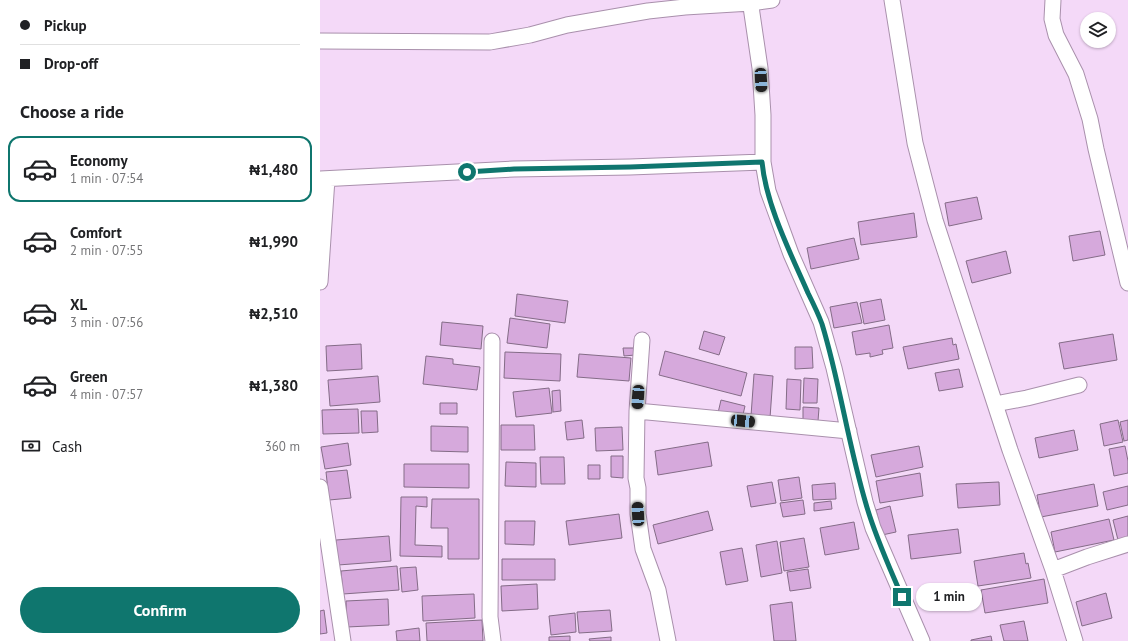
<!DOCTYPE html>
<meta charset="utf-8">
<style>
body{margin:0;font-family:"PT Sans",sans-serif;background:#f2f2f2;color:#202124;height:100vh;display:flex;flex-direction:column;font-size:15px;white-space:nowrap}
*{box-sizing:border-box;margin:0}
p{font-size:13px;color:#757577}
.icon{flex:none;width:22px;height:22px;fill:none;stroke:currentColor;stroke-width:2;stroke-linecap:round;stroke-linejoin:round}
.map{position:relative;flex:1;overflow:hidden}
.details{display:flex;flex-direction:column;background:#fff;width:320px}
.details>*{flex:none}
.hud{display:grid;align-content:center;height:88px;padding:0 20px;background:#fff}
.buttons{position:absolute;left:760px;top:12px;display:grid;gap:8px}
.buttons a{display:grid;place-items:center;width:36px;height:36px;border-radius:50%;background:#fff;box-shadow:0 1px 3px #0004;font-size:20px}
.end{position:absolute;width:18px;height:18px;margin:-9px;border:5px solid #0f766e;background:#fff;box-shadow:0 0 0 2px #fff}
.from{border-radius:50%}
.bubble{position:absolute;height:28px;border-radius:14px;background:#fff;box-shadow:0 1px 3px #0004;font-size:13px;font-weight:700;line-height:28px;text-align:center}
.car{position:absolute;width:12px;height:24px;margin:-12px -6px;border-radius:5px;box-shadow:0 0 3px 1px #0007;background:linear-gradient(#222 24%,#8ab4d8 0 40%,#222 0 76%,#8ab4d8 0 86%,#222 0)}
.hud b{display:flex;align-items:center;gap:14px;height:38px;font-size:15px}
.hud b+b{border-top:1px solid #e0e0e0}
.hud i{width:10px;height:10px;background:#202124}
ul{padding:0;list-style:none}
li{display:flex;align-items:center;gap:12px;height:66px;margin:0 8px 6px;padding:0 12px;border:2px solid transparent;border-radius:12px}
li div{flex:1}
li b{display:block;font-size:15px}
li em{font-style:normal;font-weight:700}
li.current{border-color:#0f766e}
li>.icon{width:36px;height:36px;stroke-width:1.5}
h2{padding:0 20px;font-size:18px;line-height:48px}
.pay{display:flex;align-items:center;gap:10px;height:44px;padding:0 20px;font-size:15px}
.pay p{margin-inline-start:auto}
.action{display:flex;gap:8px;margin-top:auto;padding:8px 20px}
.action a{flex:1;height:46px;border-radius:24px;background:#0f766e;color:#fff;font-size:16px;font-weight:700;line-height:46px;text-align:center}
main{display:flex;flex:1;min-height:0}
.map>svg:first-child{display:block}
</style>
<main>
<section class="details">
<div class="hud">
<b><i class="from"></i>Pickup</b>
<b><i></i>Drop-off</b>
</div>
<h2>Choose a ride</h2>
<ul>
<li class="current"><svg class="icon" aria-label="car" viewBox="0 0 24 24"><path d="M5 17H2v-5l4-1 3-4h7l3 4 3 1v5h-3M9 17h6M6 11h13"/><circle cx="7" cy="17" r="2"/><circle cx="17" cy="17" r="2"/></svg><div><b>Economy</b><p>1 min · 07:54</p></div><em>₦1,480</em></li>
<li><svg class="icon" aria-label="car" viewBox="0 0 24 24"><path d="M5 17H2v-5l4-1 3-4h7l3 4 3 1v5h-3M9 17h6M6 11h13"/><circle cx="7" cy="17" r="2"/><circle cx="17" cy="17" r="2"/></svg><div><b>Comfort</b><p>2 min · 07:55</p></div><em>₦1,990</em></li>
<li><svg class="icon" aria-label="car" viewBox="0 0 24 24"><path d="M5 17H2v-5l4-1 3-4h7l3 4 3 1v5h-3M9 17h6M6 11h13"/><circle cx="7" cy="17" r="2"/><circle cx="17" cy="17" r="2"/></svg><div><b>XL</b><p>3 min · 07:56</p></div><em>₦2,510</em></li>
<li><svg class="icon" aria-label="car" viewBox="0 0 24 24"><path d="M5 17H2v-5l4-1 3-4h7l3 4 3 1v5h-3M9 17h6M6 11h13"/><circle cx="7" cy="17" r="2"/><circle cx="17" cy="17" r="2"/></svg><div><b>Green</b><p>4 min · 07:57</p></div><em>₦1,380</em></li>
</ul>
<div class="pay"><svg class="icon" aria-label="cash" viewBox="0 0 24 24"><path d="M3 7h18v10H3z"/><circle cx="12" cy="12" r="2"/></svg>Cash<p>360 m</p></div>
<div class="action"><a>Confirm</a></div>
</section>
<div class="map">
<svg width="808" height="641" viewBox="0 0 808 641">
<rect width="100%" height="100%" fill="#f4d9f8"/>
<path fill="#d6a9dc" stroke="#846c87" d="M657,197L662,219L629,226L625,203Z
M594,213L597,237L541,245L538,222Z
M780,231L785,255L753,261L749,236Z
M534,238L539,259L491,269L487,248Z
M686,251L691,273L652,283L646,261Z
M197,294L248,301L245,323L195,316Z
M561,299L565,320L544,324L540,303Z
M537,302L542,323L514,328L510,307Z
M190,318L230,324L227,348L187,343Z
M122,322L163,326L161,349L120,345Z
M569,325L573,348L562,350L563,354L550,357V353L536,355L532,332Z
M384,331L405,337L399,355L379,349Z
M793,334L797,360L744,369L739,343Z
M632,338L633,345L636,344L639,359L588,369L583,347Z
M41,344L42,369L7,371L6,346Z
M475,347H492L493,368L475,369Z
M303,348H315V355L304,356Z
M345,351L427,373L421,396L339,375Z
M185,352L241,354L240,381L184,378Z
M259,354L311,358L309,381L257,377Z
M106,356L133,359V364L160,367L157,390L103,384Z
M639,369L643,387L619,391L615,373Z
M434,374L453,376L450,418L431,416Z
M58,376L60,402L10,406L8,380Z
M484,378L498,379L497,403H483Z
M467,379L481,380L480,410L466,409Z
M229,388L232,413L196,417L193,392Z
M240,390L241,411L233,412L232,391Z
M401,400L425,406L422,419L398,413Z
M120,403H137V414H120Z
M483,407L499,408L498,421H483Z
M38,409L39,433L3,434L2,410Z
M41,411H57L58,432L42,433Z
M262,420L264,438L247,440L245,422Z
M798,420L803,442L784,446L780,424Z
M808,420V440L804,441L800,422Z
M181,425H214L215,450H181Z
M111,426L148,427V452L111,451Z
M302,427L303,450L276,451L275,428Z
M754,430L758,450L719,458L715,438Z
M388,442L392,466L338,475L335,451Z
M28,443L31,465L5,469L1,447Z
M599,446L603,467L556,477L551,455Z
M805,446L808,461V473L794,476L789,449Z
M291,456H303V478L291,477Z
M220,457H244L245,484H221Z
M186,462L216,463V487L185,486Z
M84,464H149V488L84,487Z
M268,465H280V479H268Z
M27,470L31,498L9,500L6,472Z
M600,473L603,496L560,503L556,481Z
M479,477L482,498L461,501L458,480Z
M452,482L456,503L431,507L427,486Z
M679,482L680,505L638,508L636,484Z
M515,483L516,499L493,500L492,485Z
M774,484L778,506L721,517L717,495Z
M808,486V505L787,510L783,492Z
M81,497H107V507L96,506L95,545L122,546V557L80,556Z
M112,499H159V559H128V528H111Z
M483,500L485,514L463,517L460,503Z
M511,501L512,509L494,511V503Z
M570,506L576,532L562,535L556,510Z
M388,511L393,530L338,544L333,525Z
M299,514L302,538L249,545L246,521Z
M808,516V538L798,540L793,520Z
M789,519L794,540L735,552L731,532Z
M185,521H215L214,545L185,544Z
M534,522L539,549L505,555L500,528Z
M638,529L641,553L591,559L588,535Z
M69,536L71,561L18,565L16,540Z
M484,538L489,567L464,571L460,542Z
M457,541L462,573L441,577L436,545Z
M422,548L428,581L406,585L400,552Z
M704,553L706,564L708,563L711,578L658,586L654,561Z
M182,559H235V580H182Z
M77,566L79,590L23,594L21,571Z
M96,567L98,590L82,592L80,568Z
M488,569L491,588L470,591L467,572Z
M724,579L728,603L665,613L661,590Z
M217,584L218,609L182,611L181,586Z
M786,593L792,618L762,626L756,602Z
M154,594L155,618L103,621L102,596Z
M68,599L69,625L27,627L26,601Z
M472,602L476,641H454L450,605Z
M4,610L7,633L0,634V611Z
M290,610L292,631L259,633L257,612Z
M255,613L256,632L231,635L229,616Z
M162,620L163,641H107L106,623Z
M704,621L708,641H684L680,625Z
M99,628L100,641H77L76,631Z
M250,636V641H229V637Z
M671,636L672,641H651V640Z
M291,637V641H270L269,639Z"/>
<g fill="none" stroke-linecap="round" stroke-linejoin="round">
<g stroke="#a990ac" stroke-width="17">
<path id="minor" d="M430,0L440,68L443,115V162L448,191L471,254L501,322L514,368L545,502L553,528L602,641
M572,0L595,143L615,220L690,450L733,570L755,641
M733,0L732,19L736,35L756,74L770,119L776,149L808,283
M0,41L170,42L210,35L247,25L328,11L365,7L431,3L452,0
M0,179L194,169L310,167L443,162
M0,282L7,179
M322,340L317,411L316,478L318,488V514L323,549L338,590L348,641
M172,341L170,617L173,641
M675,404L707,398L759,385
M317,411L529,431
M0,487L23,641
M733,570L767,557L808,544"/>
</g>
<use href="#minor" stroke="#fff" stroke-width="15"/>
</g>
<g fill="none" stroke-linecap="round" stroke-linejoin="round">
<path stroke="#0f766e" stroke-width="5" d="M147,172L194,169L310,167L442,162C446,205 471,254 488,293C493,303 498,313 502,324C520,383 528,444 546,504C555,536 569,566 582,597"/>
</g>
</svg>
<div class="buttons">
<a><svg class="icon" aria-label="layers" viewBox="0 0 24 24"><path d="M12 4l9 5-9 5-9-5zM3 14l9 5 9-5"/></svg></a>
</div>
<i class="end from" style="left:147px;top:172px"></i>
<i class="end" style="left:582px;top:597px"></i>
<div class="bubble" style="left:596px;top:583px;width:66px">1 min</div>
<i class="car" style="left:441px;top:80px;rotate:177deg"></i>
<i class="car" style="left:318px;top:397px;rotate:184deg"></i>
<i class="car" style="left:423px;top:421px;rotate:95deg"></i>
<i class="car" style="left:318px;top:514px;rotate:357deg"></i>
</div>
</main>
